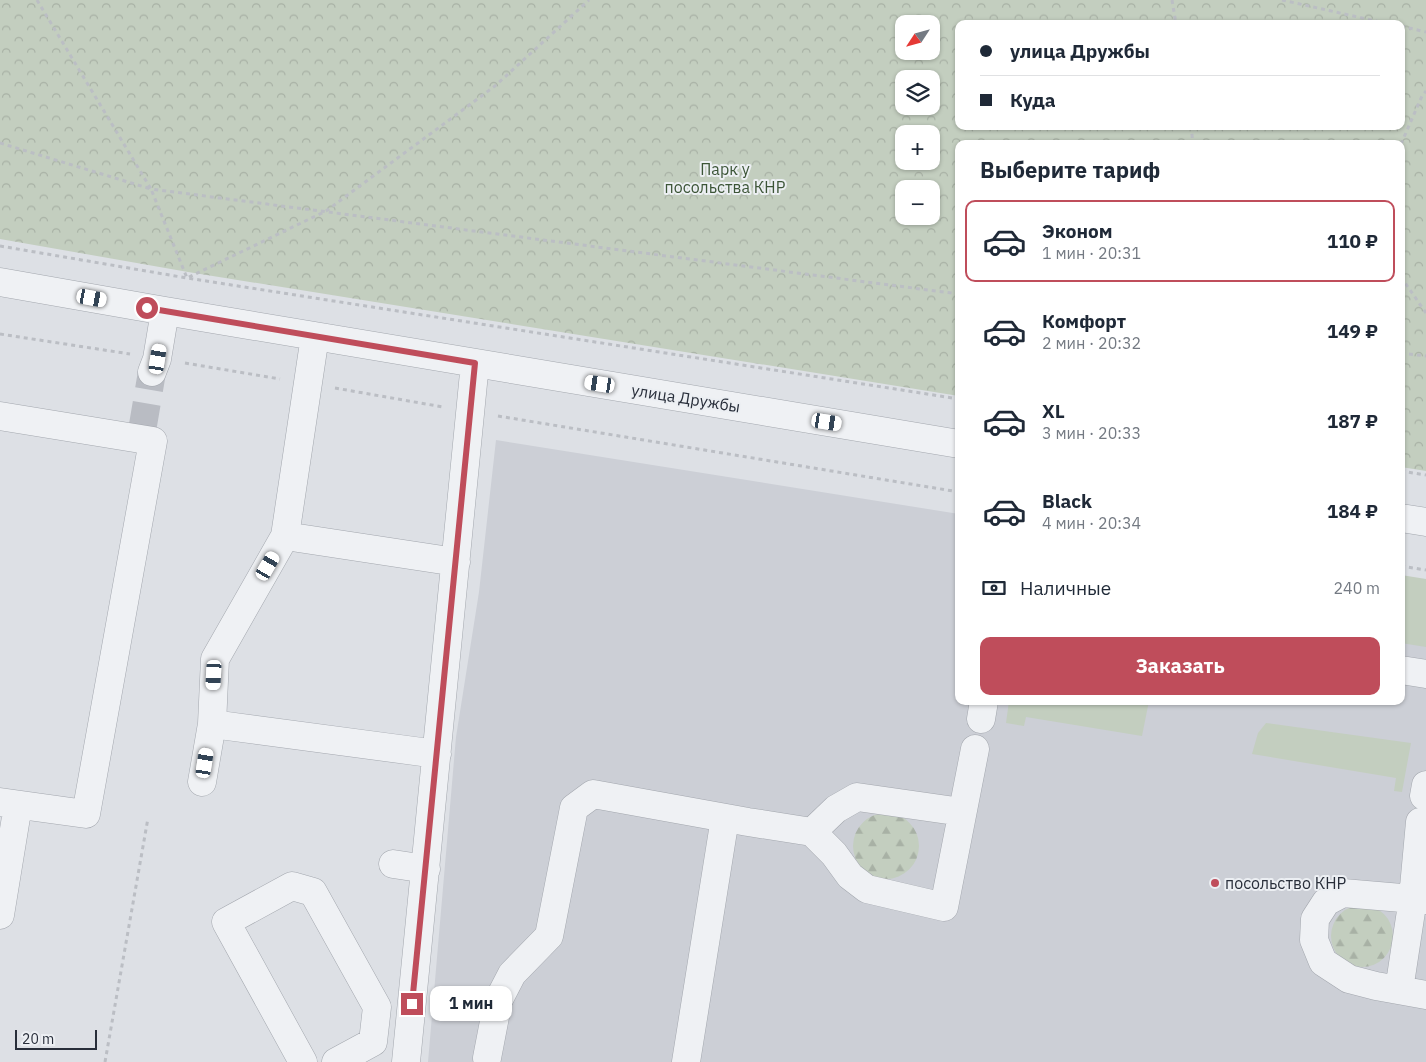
<!DOCTYPE html>
<html lang="ru">
<meta charset="utf-8">
<style>
body{margin:0;font-family:"IBM Plex Sans",sans-serif;background:#f2f2f3;color:#1f2937;height:100vh;display:flex;flex-direction:column;font-size:19px;white-space:nowrap}
*{box-sizing:border-box;margin:0}
p{font-size:16px;color:#747a83}
.icon{flex:none;width:28px;height:28px;fill:none;stroke:currentColor;stroke-width:2;stroke-linecap:round;stroke-linejoin:round}
.map{position:relative;flex:1;overflow:hidden}
.panel{position:absolute;left:955px;top:140px;width:450px;height:565px;display:flex;flex-direction:column;background:#fff;border-radius:10px;box-shadow:0 1px 4px #0004}
.panel>*{flex:none}
.guide{position:absolute;left:955px;top:20px;width:450px;height:110px;border-radius:10px;box-shadow:0 1px 4px #0004;display:grid;align-content:center;height:110px;padding:0 25px;background:#fff}
.needle{width:32px;rotate:234deg}
.controls{position:absolute;left:895px;top:15px;display:grid;gap:10px}
.controls a{display:grid;place-items:center;width:45px;height:45px;border-radius:10px;background:#fff;box-shadow:0 1px 4px #0004;font-size:25px}
.scale{position:absolute;left:15px;bottom:12px;width:82px;box-sizing:border-box;padding-left:5px;border:2px solid #282e3a;border-top:0;font-size:14px;line-height:18px;white-space:nowrap;color:#282e3a;-webkit-text-stroke:4px #eceff3;paint-order:stroke}
.end{position:absolute;width:22px;height:22px;margin:-11px;border:6px solid #bf4d5b;background:#fff;box-shadow:0 0 0 2px #fff}
.from{border-radius:50%}
.bubble{position:absolute;height:35px;border-radius:10px;background:#fff;box-shadow:0 1px 4px #0004;font-size:16px;font-weight:700;line-height:35px;text-align:center}
.car{position:absolute;width:15px;height:30px;margin:-15px -8px;border-radius:6px;box-shadow:0 0 4px 1px #0007;background:linear-gradient(#fff 24%,#345 0 40%,#fff 0 76%,#345 0 86%,#fff 0)}
.guide b{display:flex;align-items:center;gap:18px;height:48px;font-size:19px}
.guide b+b{border-top:1px solid #e0e1e3}
.guide i{width:12px;height:12px;background:#1f2937}
ul{padding:0;list-style:none}
li{display:flex;align-items:center;gap:15px;height:82px;margin:0 10px 8px;padding:0 15px;border:2px solid transparent;border-radius:10px}
li div{flex:1}
li b{display:block;font-size:19px}
li em{font-style:normal;font-weight:700}
li.current{border-color:#bf4d5b}
li>.icon{width:45px;height:45px;stroke-width:1.5}
h2{padding:0 25px;font-size:22px;line-height:60px}
.pay{display:flex;align-items:center;gap:12px;height:55px;padding:0 25px;font-size:19px}
.pay p{margin-inline-start:auto}
.primary-button{display:flex;gap:10px;margin-top:auto;padding:10px 25px}
.primary-button a{flex:1;height:58px;border-radius:10px;background:#bf4d5b;color:#fff;font-size:20px;font-weight:700;line-height:58px;text-align:center}
.map>svg:first-child{display:block}
</style>
<div class="map">
<svg width="1426" height="1062" viewBox="0 0 1426 1062">
<defs>
<pattern id="forest-firs" width="22" height="20" patternUnits="userSpaceOnUse" patternTransform="scale(1.25)"><rect width="22" height="20" fill="#c3cebf"/><path d="M5 1l3.5 6h-7zM16 11l3.5 6h-7z" fill="#a8b1a5"/></pattern>
<pattern id="park-crowns" width="20" height="18" patternUnits="userSpaceOnUse" patternTransform="scale(1.25)"><rect width="20" height="18" fill="#c3cebf"/><path d="M2 6a3 3 0 1 1 6 0M12 15a3 3 0 1 1 6 0" fill="none" stroke="#a8b1a5"/></pattern>
</defs>
<rect width="100%" height="100%" fill="#dde0e5"/>
<path fill="#cccfd6" d="M496,440L959,514V701H1401V586L1426,590V1062H428L456,737L479,592Z"/>
<path fill="#c3cebf" d="M1401,575L1426,579V647L1401,643Z
M1009,701H1149L1142,736L1026,717L1024,726L1006,723Z
M1266,723L1411,743L1402,792L1394,791L1396,778L1252,754L1258,733Z"/>
<path fill="url(#forest-firs)" d="M853 846a33 33 0 1 1 66 0a33 33 0 1 1-66 0Z
M1331 936a31 31 0 1 1 62 0a31 31 0 1 1-62 0Z"/>
<path fill="url(#park-crowns)" fill-rule="evenodd" d="M0,0H1426V471L1401,467V144H959V396L188,272L0,239ZM904,24H931V51H904ZM959,24H1401V126H959ZM904,79H931V106H904ZM904,134H931V161H904ZM904,189H931V216H904Z"/>
<g fill="none" stroke-linecap="round" stroke-linejoin="round">
<path stroke="#b9bcc3" stroke-width="28" stroke-dasharray="28 14" stroke-linecap="butt" d="M142,431L152,372"/>
<g stroke="#a3a7ae" stroke-width="29">
<path id="minor" d="M0,282L165,311L959,444
M152,372L157,359L165,311
M0,416L153,441L86,814L0,802
M1401,518L1426,522
M285,536L456,562
M1401,670L1426,674
M981,719L984,701
M212,724L437,754
M202,782L212,724L215,659L285,536L315,336
M1424,796L1426,785
M812,832L836,809L857,797L962,812
M393,864L426,869
M1426,900L1343,893L1326,902L1315,919L1314,940L1323,962L1349,979L1376,986L1426,995
M0,915L18,805
M1399,990L1413,898L1420,822
M487,1058L498,1001L512,974L549,936L574,808L593,794L748,822L812,832L834,854L850,876L867,889L944,907L975,749
M303,1062L226,922L292,886L313,892L377,1007L373,1042L336,1062
M406,1062L475,363
M686,1062L725,818"/>
</g>
<path stroke="#bbbec4" stroke-width="3" stroke-dasharray="4 4" stroke-linecap="butt" d="M37,0L151,189L959,294
M1172,0L1176,24
M1282,0L1389,24
M1401,26L1426,32
M1191,126L1193,144
M0,143L151,189L187,278L326,211L495,86L589,0
M1401,144L1422,96L1426,91
M0,246L187,278L959,399
M1401,277L1426,313
M0,334L130,354
M1401,353L1426,356
M185,363L280,379
M335,388L443,407
M498,416L959,492
M1401,471L1426,475
M1401,566L1426,570
M105,1062L148,818"/>
<use href="#minor" stroke="#eff1f4" stroke-width="28"/>
</g>
<g fill="none" stroke-linecap="round" stroke-linejoin="round">
<path stroke="#bf4d5b" stroke-width="6" d="M147,308L475,363L412,1004"/>
</g>
<circle fill="#bf4d5b" stroke="#eceff3" stroke-width="2" cx="1215" cy="883" r="5"/>
<g text-anchor="middle" dominant-baseline="central" stroke-width="4" stroke-linejoin="round" paint-order="stroke">
<g font-size="16" fill="#3c5537" stroke="#eceff3">
<text x="725" y="169">Парк у<tspan x="725" dy="18">посольства КНР</tspan></text>
</g>
<g font-size="16" fill="#282e3a" stroke="#eceff3">
<text transform="translate(686 398) rotate(9)">улица Дружбы</text>
</g>
<g font-size="16" fill="#282e3a" stroke="#eceff3" text-anchor="start">
<text x="1225" y="883">посольство КНР</text>
</g>
</g>
</svg>
<div class="controls">
<a><svg class="needle" viewBox="-14 -14 28 28"><path d="M0-13l5 13h-10z" fill="#e53935"/><path d="M0 13l5-13h-10z" fill="#747a83"/></svg></a>
<a><svg class="icon" aria-label="layers" viewBox="0 0 24 24"><path d="M12 4l9 5-9 5-9-5zM3 14l9 5 9-5"/></svg></a>
<a>+</a>
<a>−</a>
</div>
<div class="scale">20 m</div>
<i class="end from" style="left:147px;top:308px"></i>
<i class="end" style="left:412px;top:1004px"></i>
<div class="bubble" style="left:430px;top:986px;width:82px">1 мин</div>
<i class="car" style="left:92px;top:298px;rotate:100deg"></i>
<i class="car" style="left:158px;top:359px;rotate:9deg"></i>
<i class="car" style="left:600px;top:384px;rotate:279deg"></i>
<i class="car" style="left:827px;top:422px;rotate:99deg"></i>
<i class="car" style="left:268px;top:566px;rotate:30deg"></i>
<i class="car" style="left:214px;top:675px;rotate:183deg"></i>
<i class="car" style="left:205px;top:763px;rotate:9deg"></i>
<div class="guide">
<b><i class="from"></i>улица Дружбы</b>
<b><i></i>Куда</b>
</div>
<section class="panel">
<h2>Выберите тариф</h2>
<ul>
<li class="current"><svg class="icon" aria-label="car" viewBox="0 0 24 24"><path d="M5 17H2v-5l4-1 3-4h7l3 4 3 1v5h-3M9 17h6M6 11h13"/><circle cx="7" cy="17" r="2"/><circle cx="17" cy="17" r="2"/></svg><div><b>Эконом</b><p>1 мин · 20:31</p></div><em>110 ₽</em></li>
<li><svg class="icon" aria-label="car" viewBox="0 0 24 24"><path d="M5 17H2v-5l4-1 3-4h7l3 4 3 1v5h-3M9 17h6M6 11h13"/><circle cx="7" cy="17" r="2"/><circle cx="17" cy="17" r="2"/></svg><div><b>Комфорт</b><p>2 мин · 20:32</p></div><em>149 ₽</em></li>
<li><svg class="icon" aria-label="car" viewBox="0 0 24 24"><path d="M5 17H2v-5l4-1 3-4h7l3 4 3 1v5h-3M9 17h6M6 11h13"/><circle cx="7" cy="17" r="2"/><circle cx="17" cy="17" r="2"/></svg><div><b>XL</b><p>3 мин · 20:33</p></div><em>187 ₽</em></li>
<li><svg class="icon" aria-label="car" viewBox="0 0 24 24"><path d="M5 17H2v-5l4-1 3-4h7l3 4 3 1v5h-3M9 17h6M6 11h13"/><circle cx="7" cy="17" r="2"/><circle cx="17" cy="17" r="2"/></svg><div><b>Black</b><p>4 мин · 20:34</p></div><em>184 ₽</em></li>
</ul>
<div class="pay"><svg class="icon" aria-label="cash" viewBox="0 0 24 24"><path d="M3 7h18v10H3z"/><circle cx="12" cy="12" r="2"/></svg>Наличные<p>240 m</p></div>
<div class="primary-button"><a>Заказать</a></div>
</section>
</div>
